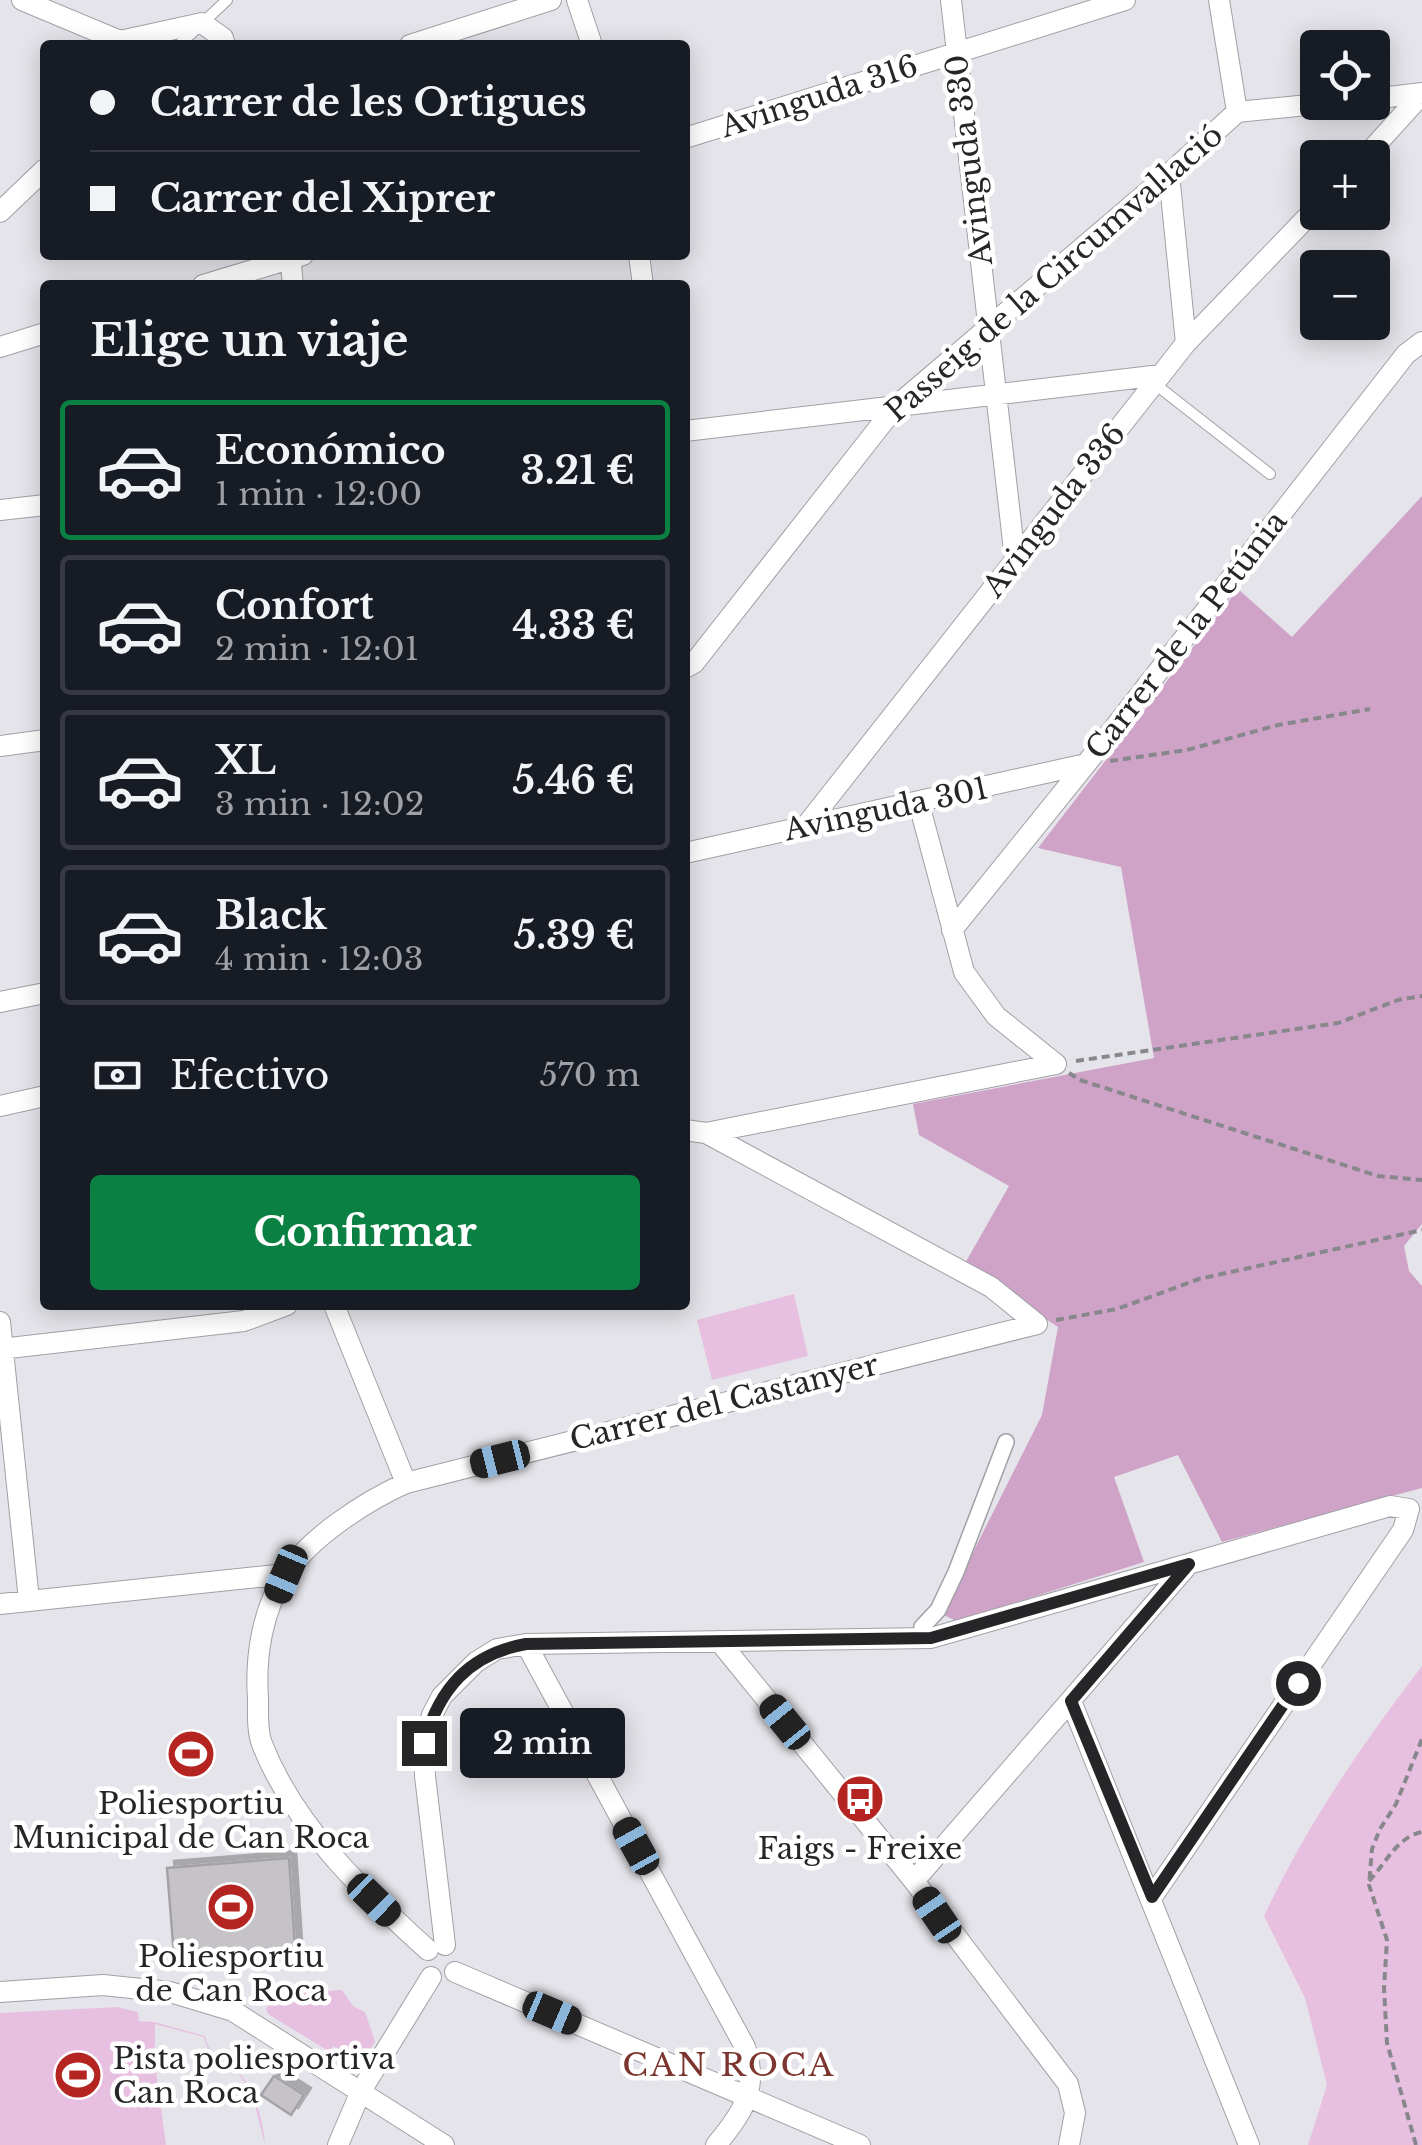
<!DOCTYPE html>
<html lang="es">
<meta charset="utf-8">
<style>
body{margin:0;font-family:"Libre Baskerville",serif;background:#20242c;color:#f1f3f6;height:100vh;display:flex;flex-direction:column;font-size:38px;white-space:nowrap}
*{box-sizing:border-box;margin:0}
p{font-size:32px;color:#9ea1a6}
.icon{flex:none;width:55px;height:55px;fill:none;stroke:currentColor;stroke-width:2;stroke-linecap:round;stroke-linejoin:round}
.map{position:relative;flex:1;overflow:hidden}
.panel{position:absolute;left:40px;top:280px;width:650px;height:1030px;display:flex;flex-direction:column;background:#171b24;border-radius:10px;box-shadow:0 5px 25px #0003}
.panel>*{flex:none}
.top-card{position:absolute;left:40px;top:40px;width:650px;height:220px;border-radius:10px;box-shadow:0 5px 25px #0003;display:grid;align-content:center;height:220px;padding:0 50px;background:#171b24}
.fabs{position:absolute;left:1300px;top:30px;display:grid;gap:20px}
.fabs a{display:grid;place-items:center;width:90px;height:90px;border-radius:10px;background:#171b24;box-shadow:0 5px 25px #0003;font-size:50px}
.end{position:absolute;width:45px;height:45px;margin:-22px;border:12px solid #262628;background:#fff;box-shadow:0 0 0 5px #fff}
.from{border-radius:50%}
.bubble{position:absolute;height:70px;border-radius:10px;background:#171b24;box-shadow:0 5px 25px #0003;font-size:32px;font-weight:800;line-height:70px;text-align:center}
.car{position:absolute;width:30px;height:60px;margin:-30px -15px;border-radius:12px;box-shadow:0 0 8px 2px #0007;background:linear-gradient(#222 24%,#8ab4d8 0 40%,#222 0 76%,#8ab4d8 0 86%,#222 0)}
.top-card b{display:flex;align-items:center;gap:35px;height:95px;font-size:38px}
.top-card b+b{border-top:2px solid #363941}
.top-card i{width:25px;height:25px;background:#f1f3f6}
ul{padding:0;list-style:none}
li{display:flex;align-items:center;gap:30px;height:140px;margin:0 20px 15px;padding:0 30px;border:5px solid #363941;border-radius:10px}
li div{flex:1}
li b{display:block;font-size:38px}
li em{font-style:normal;font-weight:800}
li.current{border-color:#0b8043}
li>.icon{width:90px;height:90px;stroke-width:1.5}
h2{padding:0 50px;font-size:45px;line-height:120px}
.pay{display:flex;align-items:center;gap:25px;height:110px;padding:0 50px;font-size:38px}
.pay p{margin-inline-start:auto}
.action{display:flex;gap:20px;margin-top:auto;padding:20px 50px}
.action a{flex:1;height:115px;border-radius:10px;background:#0b8043;color:#fff;font-size:40px;font-weight:800;line-height:115px;text-align:center}
.map>svg:first-child{display:block}
</style>
<div class="map">
<svg width="1422" height="2145" viewBox="0 0 1422 2145">
<defs>
<filter id="shadow"><feDropShadow dx="7" dy="-7" stdDeviation="0" flood-color="#0004"/></filter>
</defs>
<rect width="100%" height="100%" fill="#e5e4ea"/>
<path fill="#e7c0e1" d="M794,1294L808,1356L712,1380L697,1320Z
M1422,1666V2145H1308L1327,2085L1305,1998L1264,1916C1308,1823 1360,1747 1422,1666Z
M342,1990L353,2006L365,2012L375,2041L370,2050L357,2061L338,2058L341,2051L333,2046L330,2052L268,2014L266,2009L271,2002L288,2001L291,1993Z
M117,2007L138,2012L139,2021L154,2022L205,2036C209,2059 230,2060 242,2076C257,2097 263,2121 265,2145C259,2123 256,2098 241,2077C229,2060 208,2060 204,2037L155,2024V2063L166,2145H0V2013Z"/>
<path fill="#cfa2c8" d="M1422,496V1224L1404,1246L1409,1271L1422,1286V1488L1222,1542L1178,1455L1114,1477L1144,1562L956,1621L942,1614L1042,1415L1058,1327L964,1265L1009,1186L919,1135L913,1104L1154,1058L1121,867L1038,848L1238,589L1292,637Z"/>
<path fill="#c6c3c8" stroke="#a5a2a7" stroke-width="2.5" filter="url(#shadow)" d="M289,1858L295,1947L174,1956L167,1868Z
M274,2076L304,2095L291,2115L261,2095Z"/>
<g fill="none" stroke-linecap="round" stroke-linejoin="round">
<g stroke="#a1a0a6" stroke-width="12">
<path id="service" d="M179,45L227,0
M1155,384L1270,474"/>
</g>
<g stroke="#a1a0a6" stroke-width="18">
<path id="pedestrian" d="M920,1638L922,1627L938,1610L956,1572L1006,1442"/>
</g>
<g stroke="#a1a0a6" stroke-width="22">
<path id="minor" d="M22,0L120,41L202,23L223,38L225,45
M577,0L592,45
M951,0L1015,559
M1219,0L1237,112
M410,45L551,0
M1372,99L1422,93
M1237,112L1339,102
M685,138L1125,0
M1364,158L1422,94
M1169,174L1186,343
M0,212L45,169
M290,255L293,285
M639,255L643,285
M203,285L303,255
M0,347L45,333
M685,431L1161,375
M0,510L45,505
M685,668L694,663L895,407L1169,174L1237,112
M0,746L45,740
M919,804L964,972L996,1016L1056,1064
M805,827L1186,343L1318,206
M685,853L1086,764
M952,930L1086,764L1406,354L1422,342
M0,1002L45,993
M0,1106L45,1096
M685,1130L706,1133L991,1287L1037,1324
M706,1133L1056,1064
M334,1305L406,1483
M0,1322L29,1600
M0,1349L244,1321L287,1305
M0,1604L286,1574
M719,1641L914,1881L1068,2084L1075,2113L1069,2145
M526,1644L745,2047C759,2089 743,2113 716,2145
M1071,1701L1249,2145
M914,1881L1188,1565
M445,1945L425,1776L424,1743L432,1715L442,1696L476,1662L497,1649L526,1644L931,1638L1390,1506L1409,1509L1403,1530L1152,1897
M428,1950C363,1891 295,1828 262,1744C257,1731 258,1713 258,1699C255,1658 262,1609 286,1574C310,1537 366,1501 406,1483L1037,1324
M455,1972L860,2145
M0,1992L103,1985L170,1992L233,2011L444,2145
M338,2145L361,2091L431,1977"/>
</g>
<path stroke="#88888c" stroke-width="4" stroke-dasharray="8 5" stroke-linecap="butt" d="M1110,761L1187,750L1278,725L1370,709
M1076,1061L1338,1023L1398,1000L1422,996
M1069,1073L1080,1080L1378,1176L1422,1180
M1056,1320L1117,1309L1199,1279L1422,1230
M1369,1881C1386,1863 1397,1837 1422,1832
M1416,2145L1387,2043L1384,1988L1387,1940L1369,1885L1372,1849L1380,1829L1396,1804L1422,1739"/>
<use href="#service" stroke="#fff" stroke-width="10"/>
<use href="#pedestrian" stroke="#fff" stroke-width="15"/>
<use href="#minor" stroke="#fff" stroke-width="20"/>
</g>
<g fill="none" stroke-linecap="round" stroke-linejoin="round">
<path stroke="#262628" stroke-width="12" d="M424,1743C439,1689 469,1654 526,1644L931,1638L1189,1564L1071,1701L1152,1897L1298,1683"/>
</g>
<defs>
<g id="stadium-disc" transform="scale(2.5)"><circle r="9.5" fill="#b42521" stroke="#fff"/><path d="M0-5a6.5 5 0 1 0 0 10a6.5 5 0 1 0 0-10ZM-3.5-1.8h7v3.6h-7Z" fill="#fff"/></g>
<g id="bus-disc" transform="scale(2.5)"><circle r="9.5" fill="#b42521" stroke="#fff"/><path d="M-5-6H5V4H4V6H2V4H-2V6H-4V4H-5ZM-3.5-4V0h7V-4ZM-3.5 1.2v1.5H-2V1.2ZM2 1.2v1.5H3.5V1.2Z" fill="#fff"/></g>
</defs>
<g fill-rule="evenodd">
<use href="#stadium-disc" x="191" y="1754"/>
<use href="#bus-disc" x="860" y="1799"/>
<use href="#stadium-disc" x="231" y="1907"/>
<use href="#stadium-disc" x="78" y="2075"/>
</g>
<g text-anchor="middle" dominant-baseline="central" stroke-width="9" stroke-linejoin="round" paint-order="stroke">
<g font-size="30" fill="#262628" stroke="#fff">
<text transform="translate(819 96) rotate(-18)">Avinguda 316</text>
<text transform="translate(969 160) rotate(-97)">Avinguda 330</text>
<text transform="translate(1054 273) rotate(-41)">Passeig de la Circumval·lació</text>
<text transform="translate(1054 510) rotate(-52)">Avinguda 336</text>
<text transform="translate(1186 635) rotate(-52)">Carrer de la Petúnia</text>
<text transform="translate(886 809) rotate(-12)">Avinguda 301</text>
<text transform="translate(724 1402) rotate(-14)">Carrer del Castanyer</text>
</g>
<g font-size="30" fill="#262628" stroke="#fff">
<text x="191" y="1803">Poliesportiu<tspan x="191" dy="34">Municipal de Can Roca</tspan></text>
<text x="860" y="1848">Faigs - Freixe</text>
<text x="231" y="1956">Poliesportiu<tspan x="231" dy="34">de Can Roca</tspan></text>
<text x="113" y="2058" text-anchor="start">Pista poliesportiva<tspan x="113" dy="34">Can Roca</tspan></text>
</g>
<g font-size="32" letter-spacing="2.5" fill="#7c362f" stroke="#fff">
<text x="729" y="2065">CAN ROCA</text>
</g>
</g>
</svg>
<div class="fabs">
<a><svg class="icon" aria-label="locate" viewBox="0 0 24 24"><circle cx="12" cy="12" r="6"/><path d="M12 2v4M12 18v4M2 12h4M18 12h4"/></svg></a>
<a>+</a>
<a>−</a>
</div>
<i class="end from" style="left:1298px;top:1683px"></i>
<i class="end" style="left:424px;top:1743px"></i>
<div class="bubble" style="left:460px;top:1708px;width:165px">2 min</div>
<i class="car" style="left:500px;top:1459px;rotate:256deg"></i>
<i class="car" style="left:286px;top:1574px;rotate:203deg"></i>
<i class="car" style="left:785px;top:1722px;rotate:321deg"></i>
<i class="car" style="left:636px;top:1846px;rotate:331deg"></i>
<i class="car" style="left:374px;top:1900px;rotate:134deg"></i>
<i class="car" style="left:937px;top:1915px;rotate:326deg"></i>
<i class="car" style="left:552px;top:2013px;rotate:113deg"></i>
<div class="top-card">
<b><i class="from"></i>Carrer de les Ortigues</b>
<b><i></i>Carrer del Xiprer</b>
</div>
<section class="panel">
<h2>Elige un viaje</h2>
<ul>
<li class="current"><svg class="icon" aria-label="car" viewBox="0 0 24 24"><path d="M5 17H2v-5l4-1 3-4h7l3 4 3 1v5h-3M9 17h6M6 11h13"/><circle cx="7" cy="17" r="2"/><circle cx="17" cy="17" r="2"/></svg><div><b>Económico</b><p>1 min · 12:00</p></div><em>3.21 €</em></li>
<li><svg class="icon" aria-label="car" viewBox="0 0 24 24"><path d="M5 17H2v-5l4-1 3-4h7l3 4 3 1v5h-3M9 17h6M6 11h13"/><circle cx="7" cy="17" r="2"/><circle cx="17" cy="17" r="2"/></svg><div><b>Confort</b><p>2 min · 12:01</p></div><em>4.33 €</em></li>
<li><svg class="icon" aria-label="car" viewBox="0 0 24 24"><path d="M5 17H2v-5l4-1 3-4h7l3 4 3 1v5h-3M9 17h6M6 11h13"/><circle cx="7" cy="17" r="2"/><circle cx="17" cy="17" r="2"/></svg><div><b>XL</b><p>3 min · 12:02</p></div><em>5.46 €</em></li>
<li><svg class="icon" aria-label="car" viewBox="0 0 24 24"><path d="M5 17H2v-5l4-1 3-4h7l3 4 3 1v5h-3M9 17h6M6 11h13"/><circle cx="7" cy="17" r="2"/><circle cx="17" cy="17" r="2"/></svg><div><b>Black</b><p>4 min · 12:03</p></div><em>5.39 €</em></li>
</ul>
<div class="pay"><svg class="icon" aria-label="cash" viewBox="0 0 24 24"><path d="M3 7h18v10H3z"/><circle cx="12" cy="12" r="2"/></svg>Efectivo<p>570 m</p></div>
<div class="action"><a>Confirmar</a></div>
</section>
</div>
